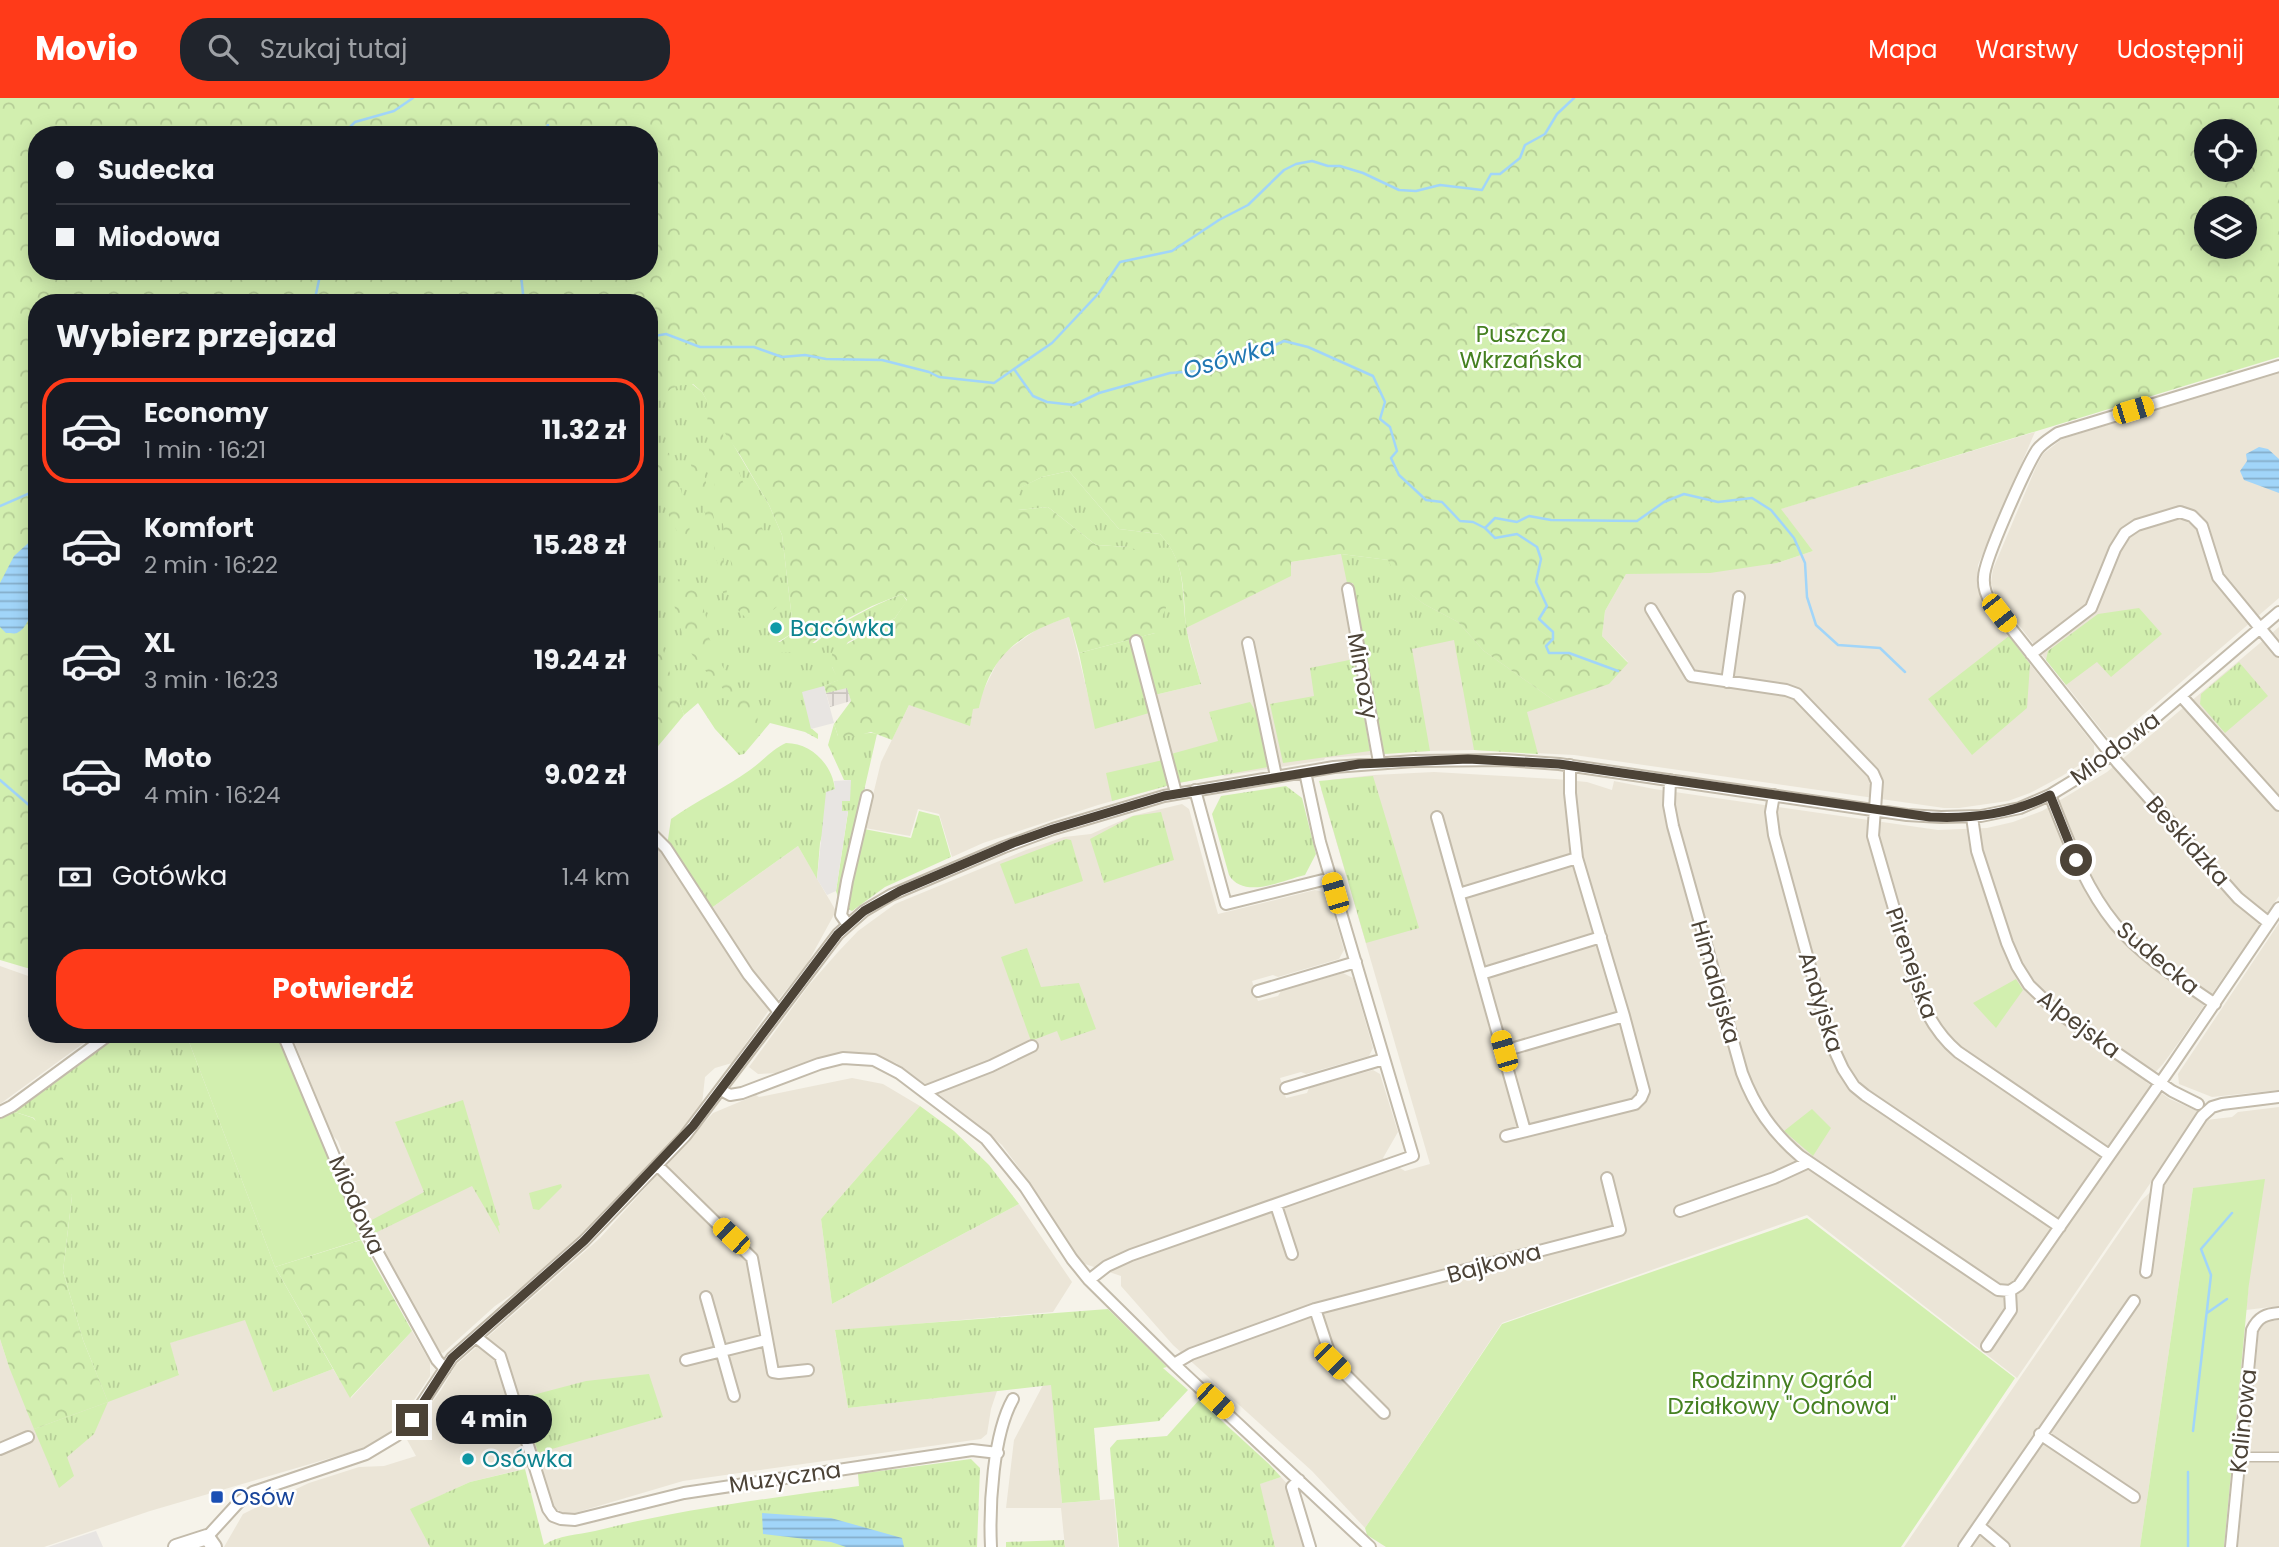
<!DOCTYPE html>
<html lang="pl">
<meta charset="utf-8">
<style>
body{margin:0;font-family:Poppins,sans-serif;background:#20242c;color:#f1f3f6;height:100vh;display:flex;flex-direction:column;font-size:26px;white-space:nowrap}
*{box-sizing:border-box;margin:0}
p{font-size:23px;color:#9ea1a6}
.icon{flex:none;width:38px;height:38px;fill:none;stroke:currentColor;stroke-width:2;stroke-linecap:round;stroke-linejoin:round}
.map{position:relative;flex:1;overflow:hidden}
.sheet{position:absolute;left:28px;top:196px;width:630px;height:749px;display:flex;flex-direction:column;background:#171b24;border-radius:28px;box-shadow:0 4px 18px #0003}
.sheet>*{flex:none}
.guide{position:absolute;left:28px;top:28px;width:630px;height:154px;border-radius:28px;box-shadow:0 4px 18px #0003;display:grid;align-content:center;height:154px;padding:0 28px;background:#171b24}
.tools{position:absolute;left:2194px;top:21px;display:grid;gap:14px}
.tools a{display:grid;place-items:center;width:63px;height:63px;border-radius:50%;background:#171b24;box-shadow:0 4px 18px #0003;font-size:35px}
.end{position:absolute;width:32px;height:32px;margin:-16px;border:9px solid #4c4337;background:#fff;box-shadow:0 0 0 4px #fff}
.from{border-radius:50%}
.bubble{position:absolute;height:49px;border-radius:24px;background:#171b24;box-shadow:0 4px 18px #0003;font-size:23px;font-weight:700;line-height:49px;text-align:center}
.car{position:absolute;width:21px;height:42px;margin:-21px -10px;border-radius:9px;box-shadow:0 0 5px 2px #0007;background:linear-gradient(#f5c518 24%,#345 0 40%,#f5c518 0 76%,#345 0 86%,#f5c518 0)}
.guide b{display:flex;align-items:center;gap:24px;height:66px;font-size:26px}
.guide b+b{border-top:2px solid #363941}
.guide i{width:18px;height:18px;background:#f1f3f6}
ul{padding:0;list-style:none}
li{display:flex;align-items:center;gap:21px;height:105px;margin:0 14px 10px;padding:0 14px;border:4px solid transparent;border-radius:28px}
li div{flex:1}
li b{display:block;font-size:26px}
li em{font-style:normal;font-weight:700}
li.active{border-color:#ff3a19}
li>.icon{width:63px;height:63px;stroke-width:1.5}
h2{padding:0 28px;font-size:32px;line-height:84px}
.pay{display:flex;align-items:center;gap:18px;height:77px;padding:0 28px;font-size:26px}
.pay p{margin-inline-start:auto}
.primary-button{display:flex;gap:14px;margin-top:auto;padding:14px 28px}
.primary-button a{flex:1;height:80px;border-radius:28px;background:#ff3a19;color:#fff;font-size:28px;font-weight:700;line-height:80px;text-align:center}
header{display:flex;align-items:center;gap:42px;box-sizing:border-box;height:98px;padding:0 35px;background:#ff3a19;color:#fff}
header strong{font-size:33px}
nav{display:flex;gap:38px;margin-inline-start:auto;font-size:24px}
.search{width:490px;height:63px;background:#20242c;display:flex;align-items:center;gap:18px;box-sizing:border-box;padding:0 24px;border-radius:28px;color:#9ea1a6;font-size:26px}
.map>svg:first-child{display:block}
</style>
<header>
<strong>Movio</strong>
<div class="search"><svg class="icon" aria-label="search" viewBox="0 0 24 24"><circle cx="10" cy="10" r="6"/><path d="M15 15l6 6"/></svg>Szukaj tutaj</div>
<nav><a>Mapa</a><a>Warstwy</a><a>Udostępnij</a></nav>
</header>
<div class="map">
<svg width="2279" height="1449" viewBox="0 0 2279 1449">
<defs>
<pattern id="industrial-grid" width="8" height="8" patternUnits="userSpaceOnUse" patternTransform="scale(1.75)"><rect width="8" height="8" fill="#e9e4de"/><path d="M0 4h8M4 0v8" fill="none" stroke="#cac5bf"/></pattern>
<pattern id="grass-tufts" width="24" height="20" patternUnits="userSpaceOnUse" patternTransform="scale(1.75)"><rect width="24" height="20" fill="#d2efaf"/><path d="M3 7l-1-3M5 7V3M7 7l1-3M15 17l-1-3M17 17v-4M19 17l1-3" fill="none" stroke="#b6ce97"/></pattern>
<pattern id="forest-crowns" width="20" height="18" patternUnits="userSpaceOnUse" patternTransform="scale(1.75)"><rect width="20" height="18" fill="#d2efaf"/><path d="M2 6a3 3 0 1 1 6 0M12 15a3 3 0 1 1 6 0" fill="none" stroke="#b6ce97"/></pattern>
<pattern id="water-rules" width="6" height="5" patternUnits="userSpaceOnUse" patternTransform="scale(1.75)"><rect width="6" height="5" fill="#a1d5f9"/><path d="M0 2.5h6" fill="none" stroke="#85aeca"/></pattern>
</defs>
<rect width="100%" height="100%" fill="#f6f3ea"/>
<path fill="#ebe5d7" d="M2279,274V500L2116,640L2107,639L1995,497L1991,485L1993,471L2036,369L2043,356L2062,341Z
M2035,334L1978,467L1977,485L1982,505L2094,647V658L2062,678L2030,695L2008,703L1959,710H1944L1574,657L1474,652L1430,653L1325,660L1324,662L1224,678L1223,676L1170,687L1098,707L983,745L952,759L939,716L918,711L910,738L865,730L881,664L909,607L979,610L981,597L1001,557L1040,529L1069,519L1096,630L1146,599L1201,586L1186,530L1231,507L1291,464L1341,456L1628,564L1602,538L1605,513L1626,476L1777,465L1813,453L1780,411Z
M2279,529V798L2179,944L2163,966L2146,984L2170,1001L2199,1014L2017,1280L1807,1117L1502,1225L1365,1430L1312,1373L1173,1247L1121,1188V1178L1082,1165L1028,1082L1002,1047L935,993L896,965L869,957H838L812,963L779,975L758,976L749,969L809,887L838,854L858,833L895,806L1026,752L1064,739L1091,736L1132,718L1182,706L1189,711L1218,816L1315,792L1323,794L1330,802L1344,852L1339,861L1278,879L1273,877L1252,883L1258,903L1278,898L1281,893L1343,875L1353,880L1373,950L1369,958L1306,976L1301,974L1280,980L1286,1000L1307,995L1309,990L1373,972L1380,976L1398,1034L1383,1060L1405,1073L1430,1066L1321,691L1329,682L1374,677L1434,674L1555,681L1587,684L1612,692L1614,683L1654,691L1938,732L1987,730L2013,724L2042,713L2107,674Z
M649,730L710,811L798,748L836,813L806,868L767,915L732,965L715,970L705,979L702,1006L681,1034L550,1170L495,1208L443,1255L439,1254L373,1136L338,1043L332,1037L291,936H649Z
M2279,825V992L2212,999L2179,986L2178,976Z
M0,868L31,879L37,878V936H96L0,1006Z
M852,980L883,986L920,1008L821,1121L832,1206L1019,1106L1072,1184L1053,1214L835,1233L848,1310L997,1293L991,1311L987,1336L981,1341L683,1383L568,1417L553,1410L539,1367L470,1384L411,1411L430,1449H224L243,1416L255,1410L309,1385L359,1369L384,1368L416,1358L406,1340L441,1292L456,1267L600,1140L713,1015L756,997L759,999Z
M2279,1009V1208L2246,1212L2249,1186L2193,1090L2140,1449H1904L2141,1103L2167,1078L2206,1022L2232,1019L2238,1014Z
M246,1221L273,1294L333,1271L351,1300L412,1233L430,1264V1278L393,1334L375,1345L351,1354L150,1413L44,1449H0V1241L9,1269L179,1276L169,1245Z
M2279,1222V1449H2238L2259,1231L2266,1224Z
M1043,1287H1052L1062,1405L1114,1401L1118,1449H1065L1061,1410H1006L1014,1342Z
M1281,1379L1290,1389L1307,1449H1275L1259,1386Z"/>
<path fill="url(#industrial-grid)" d="M847,589L851,603L830,609L826,595Z"/>
<path fill="url(#grass-tufts)" d="M679,286H692L702,294L769,407L782,437L792,521L791,536L778,544L815,545C842,523 870,509 902,496L907,503L895,520L848,544L832,569L839,582L824,588L811,630L818,636V641L805,634L770,625L744,656L739,657L715,631L698,605L684,617L670,581L657,533L649,488V311L664,294Z
M1069,373L1119,431L1160,436C1187,466 1181,490 1186,528C1189,547 1196,567 1201,586L1146,599L1149,615L1095,631L1079,555L1155,535L1129,449L1096,447L1048,409L1018,412L1017,391L1042,379Z
M1341,456L1389,462L1402,489L1424,506L1458,524L1484,553L1556,604L1527,614L1538,656L1474,652L1454,542L1412,551L1430,653L1383,656L1353,485H1347Z
M2139,510L2162,536L2111,579L2097,564L2066,587L2046,562L2048,553L2098,516Z
M2009,538L2030,566L2027,610L1972,657L1928,601Z
M1354,561L1370,653L1283,665L1270,606L1314,598L1310,570Z
M2239,564L2268,598L2225,635L2200,606L2201,596Z
M1250,604L1256,614L1268,669L1178,685L1171,656L1218,643L1209,614Z
M834,626L838,638C849,638 869,633 877,636L839,802L836,793L848,714L841,713L842,703L851,682H844L828,647Z
M786,645C811,645 832,666 835,691L820,745L817,781L798,748L710,811L667,748L671,721C696,703 725,690 750,672C763,663 771,652 786,645Z
M1163,662L1170,687L1112,703L1106,675Z
M1373,678L1419,830L1366,845L1319,683Z
M1286,688L1302,700L1316,756L1305,777C1283,782 1244,802 1229,777L1212,716L1221,698Z
M919,713L939,718L951,759L885,789L852,813L846,810L864,731L911,740Z
M1161,714L1174,762L1104,785L1090,741L1133,718Z
M1066,741L1071,742L1083,783L1015,806L1000,766Z
M1027,850L1041,889L1079,885L1096,931L1061,943L1057,933L1031,943L1001,859Z
M121,936H186L275,1169L333,1271L273,1294L245,1222L170,1245L179,1277L108,1304L94,1336L67,1359L74,1378L59,1390L34,1331L108,1304L83,1242L63,1173L72,1098L34,1020L15,1014Z
M463,1002L500,1127L498,1128L500,1136L472,1088L373,1136L368,1124L424,1094L395,1024Z
M920,1008L954,1033L989,1067L1019,1106L832,1206L821,1121Z
M1108,1211L1167,1269L1163,1270L1188,1292L1159,1323L1094,1330L1100,1402L1062,1405L1051,1287L848,1310L835,1232Z
M649,1276L663,1319L538,1355L525,1309L529,1298L586,1283Z
M1199,1302L1269,1366L1281,1379L1260,1386L1275,1449H1119L1110,1350L1117,1342L1167,1338Z
M971,1361L980,1370L977,1449H430L410,1411L470,1384L525,1371L544,1447C558,1437 578,1437 595,1433C682,1411 771,1400 859,1388L858,1376Z
M1064,1442L1065,1449H1006V1444Z"/>
<path fill="url(#forest-crowns)" fill-rule="evenodd" d="M0,0H2279V259L1781,411L1813,453L1777,465L1710,475L1626,476L1605,513L1602,538L1628,565L1609,586L1556,604L1484,553L1458,524L1424,506L1401,489L1388,462L1341,456L1291,464V478L1186,530C1183,493 1186,465 1160,436L1119,431L1069,373L1042,379L1018,391V412L1048,409L1096,447L1129,449L1155,459L1166,510L1155,535L1079,555L1069,519C1020,535 990,557 979,610L973,611L970,628L909,607L892,642L871,634L856,638H838L834,626L851,603L847,590L826,595L824,588L838,582L832,569V554L895,520L907,502L902,496L872,508L839,525L800,554L778,555L773,549L791,536L792,521L782,437L769,407L740,357L724,334L723,337C735,367 786,475 781,500C778,515 759,520 746,520L738,512L731,465L712,374L708,344L707,303L702,294L693,286C672,286 662,296 649,311V205H37V870H27L0,862ZM2207,33H2245V72H2207ZM37,37H649V173H37ZM2207,110H2245V149H2207Z
M697,352L700,357L728,484L726,499L723,495L713,443L689,360L690,353Z
M662,353L669,355C675,373 694,426 689,443H682C670,419 645,379 662,353Z
M689,480L694,484L701,502L706,519L707,535L719,562L741,601L751,603L757,614L758,626L748,633H737L730,614L732,604C721,584 708,578 695,561C684,546 668,500 674,482Z
M649,488C657,532 668,574 684,617L649,659Z
M15,1014L33,1020L51,1039L62,1056L72,1098L63,1173L83,1242L108,1304L34,1331L9,1269L0,1241V1021Z
M361,1142L412,1233L350,1300L275,1169Z"/>
<path fill="#d2efaf" d="M2016,881L2023,892L1996,930L1973,905Z
M186,936H280L363,1141L275,1169Z
M1812,1011L1831,1030L1813,1058L1784,1033Z
M2265,1081L2249,1186L2224,1449H2140L2193,1090Z
M561,1086L562,1089L539,1112L533,1111L529,1095Z
M1807,1120L2015,1280L1901,1449H1386L1367,1437L1365,1430L1502,1226Z"/>
<path fill="#e8e5e2" d="M824,588L834,625L811,631L802,594Z
M851,682L850,703H842V713H848L836,793L827,797L817,781L826,694L835,691L834,683Z
M96,1433L103,1449H48Z"/>
<path fill="url(#water-rules)" d="M2259,349L2268,351L2279,361V395L2244,382L2240,373L2247,363L2246,356Z
M37,437C37,458 40,525 17,535C15,536 8,535 6,535L0,529V485L14,458Z
M762,1415L831,1420L902,1440L904,1449H846L831,1444L763,1436Z"/>
<g fill="none" stroke-linecap="round" stroke-linejoin="round">
<path stroke="#a1d5f9" stroke-width="2.5" d="M342,37L355,24L394,13L413,0
M542,37L548,27
M521,177L524,205
M314,205L321,173
M649,239L666,236L700,249H754L782,259L805,257L826,261L882,262L929,274L939,279L994,285L1014,271L1033,298L1047,304L1074,307L1099,295L1170,275L1198,273L1247,252L1273,248L1284,243L1308,249L1373,278L1385,304L1380,321L1390,329L1397,353L1391,360L1399,377L1426,402L1442,404L1460,423L1473,424L1485,430L1495,420L1517,424L1529,418L1551,422L1637,423L1664,404L1684,396L1718,404L1752,400L1771,412L1794,440L1805,465L1807,499L1816,527L1838,547L1880,550L1905,574
M1014,271L1052,245L1099,195L1120,164L1172,153L1219,122L1248,107L1284,72L1296,66L1312,63L1328,68H1340L1363,75L1399,92L1416,93L1440,87L1482,92L1491,76H1500L1520,60L1525,47L1545,36L1557,16L1574,0
M0,408L37,392
M1485,430L1495,440L1517,436L1537,449L1541,461L1536,484L1547,508L1539,521L1553,534V541L1546,548L1549,555H1569L1618,573
M0,682L37,714
M2207,1215L2227,1201
M2193,1333L2211,1177L2201,1151L2232,1115
M2188,1449V1374"/>
<g stroke="#c3bbab" stroke-width="11">
<path id="pedestrian" d="M2240,1359H2279"/>
</g>
<g stroke="#c3bbab" stroke-width="14">
<path id="minor" d="M1348,491L1379,664
M1651,511L1691,578L1786,592L1797,596L1873,675L1877,684L1873,738L1919,897C1928,920 1939,938 1958,954L2109,1057
M1136,543L1176,695
M1248,545L1276,678
M2031,556L2091,510L2115,451L2125,435L2137,427L2180,414L2192,418L2202,428L2218,479L2279,553
M1727,584L1739,499
M2181,598L2279,707
M1670,682L1669,707L1673,728L1742,975C1755,1009 1772,1034 1800,1058L1998,1192L2010,1193L2019,1187L2172,968L2279,810
M1195,692L1226,806L1331,780
M1774,697L1771,714L1774,737L1831,945L1843,971L1854,988L1865,997L2060,1129
M2050,697C2068,742 2084,788 2115,826C2143,859 2180,882 2215,906
M1437,719L1525,1033
M1972,719L1977,753L2007,845L2017,868L2029,887L2057,914L2172,993L2198,1006
M649,733L666,750L748,876L779,914
M1459,796L1577,760
M2269,825L2238,800L2117,664L1991,505C1986,497 1983,489 1984,479C1984,462 2026,369 2037,352C2042,345 2051,340 2058,335L2279,268
M848,827L841,817L847,783L867,698
M1481,876L1601,839
M1258,893L1356,864
M283,936L364,1130L437,1262L445,1271
M1504,953L1624,918
M1286,990L1384,961
M721,992L730,997L742,995L819,966L843,960L874,962L899,975L986,1041L1025,1089L1072,1161L1089,1182L1174,1266L1370,1449
M924,994L991,968L1032,948
M0,1014L12,1008L110,936
M1506,1038L1635,1006L1641,1000L1644,993L1624,918L1577,760L1570,695V667
M657,1067L752,1160L773,1274L779,1275L808,1272
M1276,1107L1292,1156
M1680,1113L1774,1080L1809,1064
M2146,1174L2158,1085L2202,1018L2212,1009L2222,1006L2279,999
M1089,1182L1107,1168L1131,1157L1413,1058L1320,744L1305,674
M706,1199L734,1298
M1315,1211L1332,1263L1384,1315
M476,1239L500,1258L548,1411L553,1418L561,1421L575,1422L684,1395L972,1352L998,1355
M1987,1248L2011,1212L2010,1193
M686,1262L766,1242
M1174,1266L1191,1256L1315,1211L1620,1132L1607,1080
M2040,1336L2134,1399
M0,1351L28,1339
M1299,1382L1292,1389L1310,1449
M1979,1428L2004,1449
M207,1439L239,1404L253,1394L366,1356L396,1338L409,1325L452,1260L584,1143L685,1038L838,836L864,813L891,797L1004,749L1053,731L1164,698L1334,669L1414,663L1504,662L1559,666L1907,717L1941,719L1981,718L2020,710L2050,697L2086,675L2121,649L2279,514
M991,1449C989,1408 993,1336 1013,1301
M1964,1449L2134,1203
M2231,1449L2252,1232C2258,1219 2266,1216 2279,1215"/>
</g>
<g stroke="#c3bbab" stroke-width="18">
<path id="tertiary" d="M176,1449L207,1439L214,1449"/>
</g>
<use href="#pedestrian" stroke="#fff" stroke-width="8"/>
<use href="#minor" stroke="#fff" stroke-width="10"/>
<use href="#tertiary" stroke="#fff" stroke-width="14"/>
</g>
<g fill="none" stroke-linecap="round" stroke-linejoin="round">
<path stroke="#4c4337" stroke-width="9" d="M412,1322L452,1260L584,1143L693,1028L838,836L864,813L900,793L1013,745L1053,731L1164,698L1359,666L1468,661L1559,666L1930,719C1973,721 2012,716 2050,697L2076,762"/>
</g>
<g fill="#0f9aa8" stroke="#fff" stroke-width="2.5">
<circle cx="776" cy="530" r="7"/>
<circle cx="468" cy="1361" r="7"/>
</g>
<rect fill="#1a4fb4" stroke="#fff" stroke-width="2.5" x="210" y="1392" width="14" height="14" rx="3.5"/>
<g text-anchor="middle" dominant-baseline="central" stroke-width="5" stroke-linejoin="round" paint-order="stroke">
<g font-size="23" fill="#458021" stroke="#fff">
<text x="1521" y="236">Puszcza<tspan x="1521" dy="26">Wkrzańska</tspan></text>
<text x="1782" y="1282">Rodzinny Ogród<tspan x="1782" dy="26">Działkowy "Odnowa"</tspan></text>
</g>
<g font-size="23" fill="#0d838f" stroke="#fff" text-anchor="start">
<text x="790" y="530">Bacówka</text>
<text x="482" y="1361">Osówka</text>
</g>
<g font-size="23" fill="#4c4337" stroke="#fff">
<text transform="translate(1363 578) rotate(80)">Mimozy</text>
<text transform="translate(2115 650) rotate(-37)">Miodowa</text>
<text transform="translate(2188 743) rotate(48)">Beskidzka</text>
<text transform="translate(2158 860) rotate(40)">Sudecka</text>
<text transform="translate(1912 865) rotate(71)">Pirenejska</text>
<text transform="translate(1716 884) rotate(74)">Himalajska</text>
<text transform="translate(1821 904) rotate(73)">Andyjska</text>
<text transform="translate(2079 926) rotate(37)">Alpejska</text>
<text transform="translate(357 1107) rotate(66)">Miodowa</text>
<text transform="translate(1494 1165) rotate(-15)">Bajkowa</text>
<text transform="translate(2243 1323) rotate(-84)">Kalinowa</text>
<text transform="translate(785 1379) rotate(-8)">Muzyczna</text>
</g>
<g font-size="23" fill="#164399" stroke="#fff" text-anchor="start">
<text x="231" y="1399">Osów</text>
</g>
<g font-size="24" font-style="italic" fill="#2077b3" stroke="#fff">
<text transform="translate(1229 260) rotate(-16)">Osówka</text>
</g>
</g>
</svg>
<div class="tools">
<a><svg class="icon" aria-label="locate" viewBox="0 0 24 24"><circle cx="12" cy="12" r="6"/><path d="M12 2v4M12 18v4M2 12h4M18 12h4"/></svg></a>
<a><svg class="icon" aria-label="layers" viewBox="0 0 24 24"><path d="M12 4l9 5-9 5-9-5zM3 14l9 5 9-5"/></svg></a>
</div>
<i class="end from" style="left:2076px;top:762px"></i>
<i class="end" style="left:412px;top:1322px"></i>
<div class="bubble" style="left:436px;top:1297px;width:116px">4 min</div>
<i class="car" style="left:2133px;top:312px;rotate:73deg"></i>
<i class="car" style="left:1999px;top:515px;rotate:142deg"></i>
<i class="car" style="left:1335px;top:795px;rotate:344deg"></i>
<i class="car" style="left:1504px;top:953px;rotate:344deg"></i>
<i class="car" style="left:731px;top:1138px;rotate:313deg"></i>
<i class="car" style="left:1332px;top:1263px;rotate:135deg"></i>
<i class="car" style="left:1215px;top:1303px;rotate:132deg"></i>
<div class="guide">
<b><i class="from"></i>Sudecka</b>
<b><i></i>Miodowa</b>
</div>
<section class="sheet">
<h2>Wybierz przejazd</h2>
<ul>
<li class="active"><svg class="icon" aria-label="car" viewBox="0 0 24 24"><path d="M5 17H2v-5l4-1 3-4h7l3 4 3 1v5h-3M9 17h6M6 11h13"/><circle cx="7" cy="17" r="2"/><circle cx="17" cy="17" r="2"/></svg><div><b>Economy</b><p>1 min · 16:21</p></div><em>11.32 zł</em></li>
<li><svg class="icon" aria-label="car" viewBox="0 0 24 24"><path d="M5 17H2v-5l4-1 3-4h7l3 4 3 1v5h-3M9 17h6M6 11h13"/><circle cx="7" cy="17" r="2"/><circle cx="17" cy="17" r="2"/></svg><div><b>Komfort</b><p>2 min · 16:22</p></div><em>15.28 zł</em></li>
<li><svg class="icon" aria-label="car" viewBox="0 0 24 24"><path d="M5 17H2v-5l4-1 3-4h7l3 4 3 1v5h-3M9 17h6M6 11h13"/><circle cx="7" cy="17" r="2"/><circle cx="17" cy="17" r="2"/></svg><div><b>XL</b><p>3 min · 16:23</p></div><em>19.24 zł</em></li>
<li><svg class="icon" aria-label="car" viewBox="0 0 24 24"><path d="M5 17H2v-5l4-1 3-4h7l3 4 3 1v5h-3M9 17h6M6 11h13"/><circle cx="7" cy="17" r="2"/><circle cx="17" cy="17" r="2"/></svg><div><b>Moto</b><p>4 min · 16:24</p></div><em>9.02 zł</em></li>
</ul>
<div class="pay"><svg class="icon" aria-label="cash" viewBox="0 0 24 24"><path d="M3 7h18v10H3z"/><circle cx="12" cy="12" r="2"/></svg>Gotówka<p>1.4 km</p></div>
<div class="primary-button"><a>Potwierdź</a></div>
</section>
</div>
